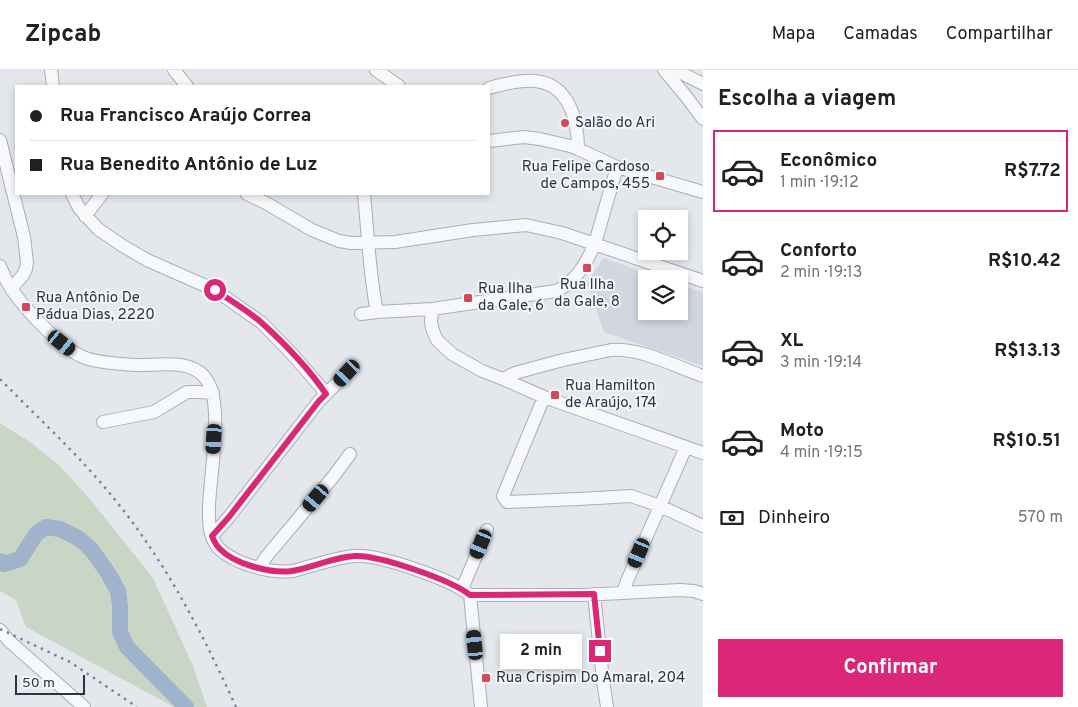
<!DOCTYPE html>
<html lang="pt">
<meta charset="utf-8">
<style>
body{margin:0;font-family:Overpass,sans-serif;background:#f6f6f6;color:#202124;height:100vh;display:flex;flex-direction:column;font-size:19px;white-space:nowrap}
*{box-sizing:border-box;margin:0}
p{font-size:16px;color:#757577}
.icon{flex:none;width:28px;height:28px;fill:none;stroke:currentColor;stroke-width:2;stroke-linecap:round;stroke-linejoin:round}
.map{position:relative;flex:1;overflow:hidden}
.panel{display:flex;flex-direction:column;background:#fff;width:375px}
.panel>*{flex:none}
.banner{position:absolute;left:15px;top:15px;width:475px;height:110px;border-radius:0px;box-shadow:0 2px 8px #0003;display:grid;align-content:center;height:110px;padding:0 15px;background:#fff}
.fabs{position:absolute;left:638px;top:140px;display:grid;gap:10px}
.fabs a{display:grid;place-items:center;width:50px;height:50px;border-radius:0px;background:#fff;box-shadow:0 2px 8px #0003;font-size:25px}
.scale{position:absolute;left:15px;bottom:12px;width:70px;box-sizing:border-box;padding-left:5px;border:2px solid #2b3445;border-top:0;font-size:14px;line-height:18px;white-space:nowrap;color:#2b3445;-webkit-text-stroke:4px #f4f6f9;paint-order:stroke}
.end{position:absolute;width:22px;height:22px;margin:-11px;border:6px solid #db2777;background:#fff;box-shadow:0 0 0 2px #fff}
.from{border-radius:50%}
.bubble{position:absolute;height:35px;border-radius:0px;background:#fff;box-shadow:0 2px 8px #0003;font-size:16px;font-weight:700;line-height:35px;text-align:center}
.car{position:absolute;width:15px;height:30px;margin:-15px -8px;border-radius:6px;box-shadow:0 0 4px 1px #0007;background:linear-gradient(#222 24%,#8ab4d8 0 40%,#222 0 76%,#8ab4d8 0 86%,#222 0)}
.banner b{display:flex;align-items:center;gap:18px;height:48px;font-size:19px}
.banner b+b{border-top:1px solid #e0e0e0}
.banner i{width:12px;height:12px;background:#202124}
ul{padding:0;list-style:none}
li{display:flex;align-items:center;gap:15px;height:82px;margin:0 10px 8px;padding:0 5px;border:2px solid transparent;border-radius:0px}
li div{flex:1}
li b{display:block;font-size:19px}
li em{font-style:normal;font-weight:700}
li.current{border-color:#db2777}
li>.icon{width:45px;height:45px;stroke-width:1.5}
h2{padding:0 15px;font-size:22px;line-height:60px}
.pay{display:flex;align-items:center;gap:12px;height:55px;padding:0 15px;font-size:19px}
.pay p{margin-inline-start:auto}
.cta{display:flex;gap:10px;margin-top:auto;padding:10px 15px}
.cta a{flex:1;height:58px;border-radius:0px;background:#db2777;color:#fff;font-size:20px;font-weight:700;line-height:58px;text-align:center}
header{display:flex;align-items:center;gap:30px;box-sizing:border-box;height:70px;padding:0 25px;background:#fff;border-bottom:1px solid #e0e0e0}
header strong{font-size:24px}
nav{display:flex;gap:28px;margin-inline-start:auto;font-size:18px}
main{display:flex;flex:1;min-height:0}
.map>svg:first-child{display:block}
</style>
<header>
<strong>Zipcab</strong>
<nav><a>Mapa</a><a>Camadas</a><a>Compartilhar</a></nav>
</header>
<main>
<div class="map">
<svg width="703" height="637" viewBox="0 0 703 637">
<rect width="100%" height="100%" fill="#e4e7ec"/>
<path fill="#d2d6de" d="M603,188L664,209H646V241H679V214L703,222V296L604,262L587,213Z"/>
<path fill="#c9d6c5" d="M0,353L30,372L60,396L89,428L153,508L193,596L207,637H174L26,557L16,530L0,521Z"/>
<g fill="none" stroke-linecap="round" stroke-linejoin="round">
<path stroke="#9fb4cc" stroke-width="16" d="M0,491L4,494L20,489L36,464L46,457L60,459L78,468L91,479L108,503L118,521L120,536V562L127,577L186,637"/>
<g stroke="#a9aeb7" stroke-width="14">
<path id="minor" d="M51,0L53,16
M174,0L187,16
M376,0L399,16
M664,0L685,25L703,49
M675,0L703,14
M489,18C504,14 519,10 535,11C569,14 578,50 578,79
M0,70L24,167L27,192L26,199L23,205L11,219
M489,71L524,67L540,69L570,76L578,79L617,97L703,122
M72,124L79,138L98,159L123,176L147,190L215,220L262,253L292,284L319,315L326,324
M247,124L266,133L312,160L339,171L351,173L395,172L473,160L526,155L562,163L703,211
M85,146L102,124
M0,196C3,204 7,212 12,220C26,240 61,278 83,287C97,293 120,294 135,295C159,296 194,287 208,312C223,337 210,406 209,436C209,448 208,462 215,473C220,482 229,486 238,491C255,498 275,503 293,501C313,496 333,488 354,486C378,484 451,509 470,525H583L680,520L694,521L703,524
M432,239L431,253L433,261L437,270L452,284L482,301L503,309L544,327L703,383
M377,242L432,239L556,221C576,212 587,193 595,173L617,97
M361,244L377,242C369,203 368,163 364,124
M503,309L515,303L563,290L611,280C642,278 674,296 703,306
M544,327L503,426L507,432L579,429L631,426L660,436L703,456
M103,352L154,342L187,322H199L213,323
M212,466L229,447L319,331L347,303
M259,498L266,487L333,407L350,384
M462,519L487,460
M623,523L627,511L686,377
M594,524L603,610L607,637
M470,525L481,637
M0,560L9,571L84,637"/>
</g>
<use href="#minor" stroke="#f7f8fa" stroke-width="12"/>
<path stroke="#7d8696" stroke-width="2.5" stroke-dasharray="2.5 5" stroke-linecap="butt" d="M0,309C39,349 81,387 116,431C166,493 203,564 236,637
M0,559L70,592L137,637"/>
</g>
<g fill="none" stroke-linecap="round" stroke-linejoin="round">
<path stroke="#db2777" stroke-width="6" d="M215,220C231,231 249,241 263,254C286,275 309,299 326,324L319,331L229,447L212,466C214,471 216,476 220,479C234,494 271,504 292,501C313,498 333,487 355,486C379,485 451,510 470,525L594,524L600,581"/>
</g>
<g fill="#d1495b" stroke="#f4f6f9" stroke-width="2">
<circle cx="565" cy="53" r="5"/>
<rect x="655" y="101" width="10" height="10" rx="2.5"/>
<rect x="582" y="193" width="10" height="10" rx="2.5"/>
<rect x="463" y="223" width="10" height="10" rx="2.5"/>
<rect x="21" y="232" width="10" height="10" rx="2.5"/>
<rect x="550" y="320" width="10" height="10" rx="2.5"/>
<rect x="481" y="603" width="10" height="10" rx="2.5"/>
</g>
<g text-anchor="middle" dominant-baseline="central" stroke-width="4" stroke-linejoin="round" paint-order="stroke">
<g font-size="15" fill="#2b3445" stroke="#f4f6f9" text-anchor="start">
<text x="575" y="53">Salão do Ari</text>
<text x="650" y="97" text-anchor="end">Rua Felipe Cardoso<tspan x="650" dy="17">de Campos, 455</tspan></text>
<text x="587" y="215" text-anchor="middle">Rua Ilha<tspan x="587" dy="17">da Gale, 8</tspan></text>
<text x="478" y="219">Rua Ilha<tspan x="478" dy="17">da Gale, 6</tspan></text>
<text x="36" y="228">Rua Antônio De<tspan x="36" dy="17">Pádua Dias, 2220</tspan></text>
<text x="565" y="316">Rua Hamilton<tspan x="565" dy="17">de Araújo, 174</tspan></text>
<text x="496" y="608">Rua Crispim Do Amaral, 204</text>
</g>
</g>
</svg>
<div class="fabs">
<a><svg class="icon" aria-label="locate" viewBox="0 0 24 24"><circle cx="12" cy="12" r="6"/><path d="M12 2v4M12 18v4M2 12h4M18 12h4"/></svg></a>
<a><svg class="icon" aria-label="layers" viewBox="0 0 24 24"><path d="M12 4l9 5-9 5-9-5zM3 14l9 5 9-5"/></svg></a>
</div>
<div class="scale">50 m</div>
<i class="end from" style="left:215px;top:220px"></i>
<i class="end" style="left:600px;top:581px"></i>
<div class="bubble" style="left:500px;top:564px;width:82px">2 min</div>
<i class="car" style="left:62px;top:273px;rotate:129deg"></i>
<i class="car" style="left:347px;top:303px;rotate:223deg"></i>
<i class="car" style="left:214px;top:369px;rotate:184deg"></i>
<i class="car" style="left:316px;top:428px;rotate:220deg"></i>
<i class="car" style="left:481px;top:474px;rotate:203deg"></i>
<i class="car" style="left:639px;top:483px;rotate:203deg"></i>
<i class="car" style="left:475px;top:575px;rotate:354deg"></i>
<div class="banner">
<b><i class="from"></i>Rua Francisco Araújo Correa</b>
<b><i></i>Rua Benedito Antônio de Luz</b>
</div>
</div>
<section class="panel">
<h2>Escolha a viagem</h2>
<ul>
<li class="current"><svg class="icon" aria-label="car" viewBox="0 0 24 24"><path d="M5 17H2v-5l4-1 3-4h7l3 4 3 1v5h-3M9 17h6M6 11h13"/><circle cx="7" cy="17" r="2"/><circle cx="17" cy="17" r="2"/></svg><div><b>Econômico</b><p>1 min · 19:12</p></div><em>R$7.72</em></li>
<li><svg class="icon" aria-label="car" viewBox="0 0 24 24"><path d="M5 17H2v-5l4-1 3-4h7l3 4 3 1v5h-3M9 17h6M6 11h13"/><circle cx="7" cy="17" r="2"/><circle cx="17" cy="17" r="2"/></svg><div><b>Conforto</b><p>2 min · 19:13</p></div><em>R$10.42</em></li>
<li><svg class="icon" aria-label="car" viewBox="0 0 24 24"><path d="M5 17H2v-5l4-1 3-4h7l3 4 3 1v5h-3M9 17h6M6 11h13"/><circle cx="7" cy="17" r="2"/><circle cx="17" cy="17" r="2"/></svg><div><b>XL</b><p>3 min · 19:14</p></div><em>R$13.13</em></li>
<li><svg class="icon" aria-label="car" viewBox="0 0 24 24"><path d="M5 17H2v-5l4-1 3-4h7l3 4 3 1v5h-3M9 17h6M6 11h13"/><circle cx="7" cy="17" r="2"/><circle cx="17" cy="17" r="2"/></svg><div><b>Moto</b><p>4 min · 19:15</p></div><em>R$10.51</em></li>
</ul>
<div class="pay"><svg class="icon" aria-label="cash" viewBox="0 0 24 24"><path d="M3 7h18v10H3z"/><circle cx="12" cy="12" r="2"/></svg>Dinheiro<p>570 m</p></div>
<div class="cta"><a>Confirmar</a></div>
</section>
</main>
